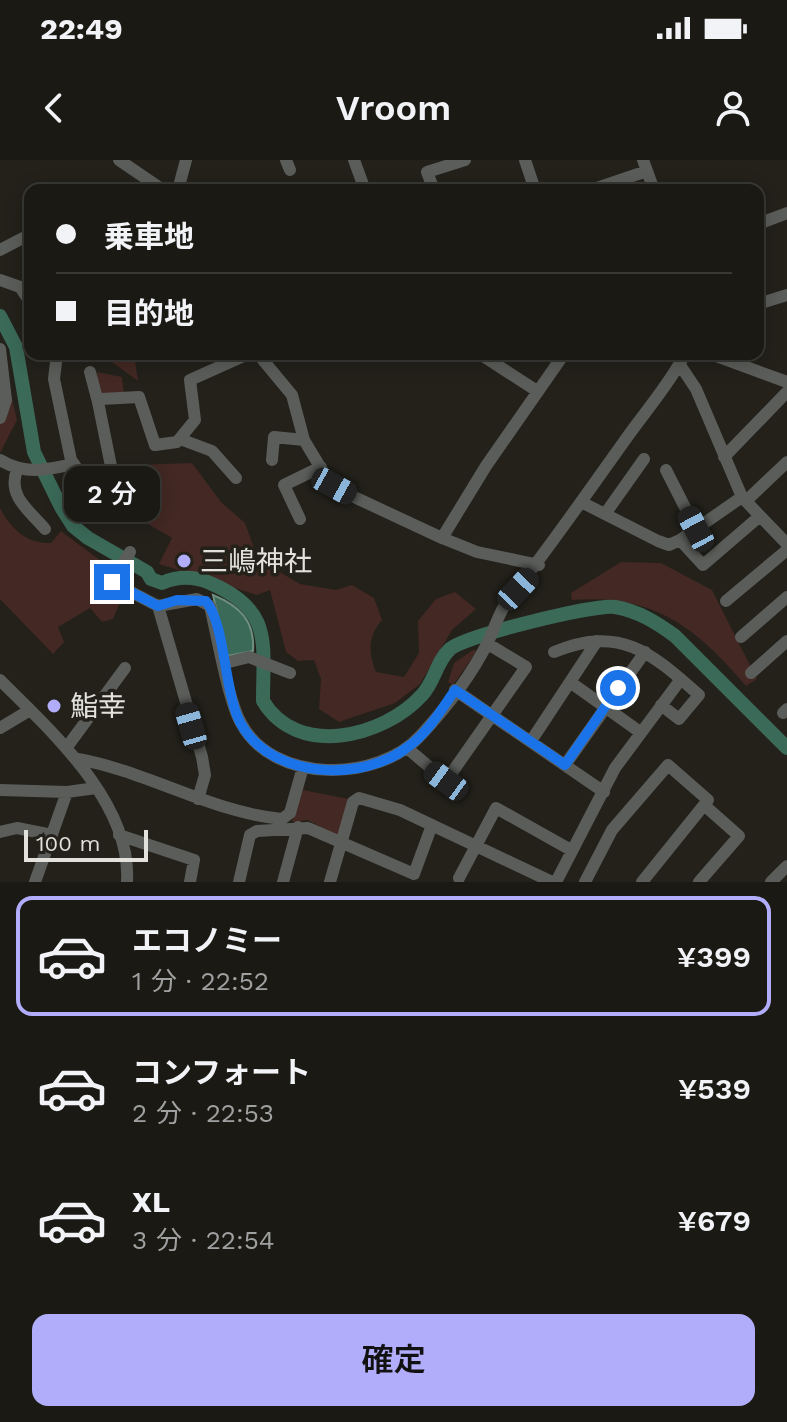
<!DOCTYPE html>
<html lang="ja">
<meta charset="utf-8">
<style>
body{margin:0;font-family:"Work Sans","Noto Sans JP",sans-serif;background:#272622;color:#f1f3f6;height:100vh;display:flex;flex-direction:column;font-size:30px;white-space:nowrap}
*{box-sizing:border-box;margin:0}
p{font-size:26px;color:#9fa0a0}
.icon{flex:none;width:44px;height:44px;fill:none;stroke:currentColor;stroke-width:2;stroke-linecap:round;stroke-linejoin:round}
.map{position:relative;height:722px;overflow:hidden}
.side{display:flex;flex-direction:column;background:#1a1914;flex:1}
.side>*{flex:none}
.guide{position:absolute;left:24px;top:24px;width:740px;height:176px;border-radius:16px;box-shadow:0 4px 20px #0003,0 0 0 2px #383834;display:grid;align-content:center;height:176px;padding:0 32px;background:#1a1914}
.scale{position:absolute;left:24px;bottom:20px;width:124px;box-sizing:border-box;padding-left:8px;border:4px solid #e2e1dc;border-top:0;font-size:22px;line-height:28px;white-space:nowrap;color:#e2e1dc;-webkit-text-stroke:6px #23211a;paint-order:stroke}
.end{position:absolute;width:36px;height:36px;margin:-18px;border:10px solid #1a73e8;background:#fff;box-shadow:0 0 0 4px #fff}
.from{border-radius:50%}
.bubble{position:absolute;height:56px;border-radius:16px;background:#1a1914;box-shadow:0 4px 20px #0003,0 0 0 2px #383834;font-size:26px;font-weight:600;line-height:56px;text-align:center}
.car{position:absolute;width:24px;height:48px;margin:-24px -12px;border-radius:10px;box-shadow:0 0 6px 2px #0007;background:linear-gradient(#222 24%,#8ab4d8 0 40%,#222 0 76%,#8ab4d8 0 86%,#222 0)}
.guide b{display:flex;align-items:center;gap:28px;height:76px;font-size:30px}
.guide b+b{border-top:2px solid #383834}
.guide i{width:20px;height:20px;background:#f1f3f6}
ul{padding:14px 0 0;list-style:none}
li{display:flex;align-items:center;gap:24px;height:120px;margin:0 16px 12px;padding:0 16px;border:4px solid transparent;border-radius:16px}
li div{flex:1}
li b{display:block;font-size:30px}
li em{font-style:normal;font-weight:600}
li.on{border-color:#b2adfa}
li>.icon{width:72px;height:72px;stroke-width:1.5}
.primary-button{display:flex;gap:16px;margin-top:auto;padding:16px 32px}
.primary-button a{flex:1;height:92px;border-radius:16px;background:#b2adfa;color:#111;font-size:32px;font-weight:600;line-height:92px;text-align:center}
.status{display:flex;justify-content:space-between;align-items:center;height:56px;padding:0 40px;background:#1a1914;direction:ltr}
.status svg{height:22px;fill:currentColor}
header{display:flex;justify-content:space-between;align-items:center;height:104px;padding:0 32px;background:#1a1914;font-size:36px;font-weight:600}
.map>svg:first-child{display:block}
</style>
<div class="status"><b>22:49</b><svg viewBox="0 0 49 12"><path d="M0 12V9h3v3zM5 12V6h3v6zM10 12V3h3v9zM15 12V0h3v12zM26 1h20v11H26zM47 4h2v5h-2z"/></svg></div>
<header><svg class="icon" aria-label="back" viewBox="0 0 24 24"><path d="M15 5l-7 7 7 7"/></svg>Vroom<svg class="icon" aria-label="person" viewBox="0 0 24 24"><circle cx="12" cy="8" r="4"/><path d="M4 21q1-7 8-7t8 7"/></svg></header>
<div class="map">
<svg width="787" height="722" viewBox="0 0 787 722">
<rect width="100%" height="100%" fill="#23211a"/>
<path fill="#432823" d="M101,194H134L138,221Z
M97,212L122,217L124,235L99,236Z
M12,238L17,260L0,293V263Z
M192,303L221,342L245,363L258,399L300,424L336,430L352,425L374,438L382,460C368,476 368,492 376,512L404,517L419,493L418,461L436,439L455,432L476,449L452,470L420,524L395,543L339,562L319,549L321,519L314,500L298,501L286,492L270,430L257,435L159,404L172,378L148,364L127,341L135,305Z
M0,348C11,369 27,384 51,383L61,371L101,401L100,417L122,437L113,459L102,462L90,448L58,467L64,482L53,494L0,439Z
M621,402L661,403L712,430L757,519L746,526C695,466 653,434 572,440L571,433Z
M473,490L477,491L453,525L448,522L454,503Z
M303,630L349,639L337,676L308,660L292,662Z"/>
<path fill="#3b6a59" stroke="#6d8e80" stroke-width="2" d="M213,435C240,446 255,461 253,491L227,496Z"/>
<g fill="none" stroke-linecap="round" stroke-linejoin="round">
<path stroke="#3b6a59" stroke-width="14" d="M0,156L16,187L34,292L61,347L73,366L88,378L147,412L151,419L162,423C177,416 195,416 210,423C273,450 263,482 263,541C297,598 383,578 422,535C435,521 436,502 450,489C464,476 595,444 615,447C638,451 656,462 675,476L787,588"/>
<path stroke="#5b5d5a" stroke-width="12" d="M119,0L163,30
M286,0L290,10
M354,0L365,30
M525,0L535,30
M643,0L654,30
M178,30L186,0
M434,30L427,12L465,0
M591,30L647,11
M758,64L787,53
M0,90L23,78
M0,120L20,127L30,142
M758,144L787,135
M0,189L6,240L0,258
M57,194L54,219L71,300L93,332L113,316L98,242L101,239L139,237L155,285L177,282L195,260L190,220L248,194
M258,194L292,235L304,280L328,320L352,336L442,378
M480,194L537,231
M711,194L787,222
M680,205L696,229L742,337
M90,212L98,242
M180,279L212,291L236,318
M724,297L787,232
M0,300C25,315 46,310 74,304
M272,300L274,277L304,280
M17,310C7,336 29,350 45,369
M666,310L696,369
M747,340L787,302
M583,343L658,381L669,385L680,380L703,405L760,356L787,384
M605,354L644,299
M300,359L284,325L321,307
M680,380L742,337L760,356
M130,392L112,422L158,446
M539,405L477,392L442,378L486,306L564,194
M726,441L787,390
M741,477L787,437
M554,492C621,465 650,492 699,535L679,559L661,545
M225,503L249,497L290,513
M751,513L787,481
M0,520C51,571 132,643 127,722
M570,522L640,572
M455,530L604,632
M783,553L787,549
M0,568L30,550
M531,581L597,481
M67,587L125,508
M407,588L446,621L526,507L488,484
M78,599C149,612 210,652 282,659L290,653L303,607
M565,605L645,492
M0,630L67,632L96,628
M198,639L205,615L202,597L158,446L197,439L210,446C217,475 228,540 241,563C273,624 378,623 421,575C445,549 472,514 488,482C495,468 499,451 509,439C549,388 585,336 623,283C643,254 669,225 685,194
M0,672L17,668L52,675
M119,675L194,700L190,722
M459,718L496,648L571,690
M35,722L67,632
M239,722L250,675L257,671L308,668L414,714L432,665
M283,722L298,667
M330,722L353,642L359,638L400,650L552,722
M556,722L615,608L681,519
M585,722L612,670L668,605L708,640L642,722
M699,722L739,676L704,645
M771,722L787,706"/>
</g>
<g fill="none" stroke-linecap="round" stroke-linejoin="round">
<path stroke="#1a73e8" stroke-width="10" d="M112,422L158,446L177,440L206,441C226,466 224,534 241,564C272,619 363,623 409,586C428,572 442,549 455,530L565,605L618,528"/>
</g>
<g fill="#b2adfa" stroke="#23211a" stroke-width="3">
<circle cx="184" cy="401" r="8"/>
<circle cx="54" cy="546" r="8"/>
</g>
<g text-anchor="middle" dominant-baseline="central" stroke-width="7" stroke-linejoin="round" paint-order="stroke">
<g font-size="28" fill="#e2e1dc" stroke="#23211a" text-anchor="start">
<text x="200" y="401">三嶋神社</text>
<text x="70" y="546">鮨幸</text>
</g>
</g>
</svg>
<div class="scale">100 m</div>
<i class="end from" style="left:618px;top:528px"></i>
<i class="end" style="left:112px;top:422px"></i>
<div class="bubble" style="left:64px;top:306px;width:96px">2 分</div>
<i class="car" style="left:334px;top:326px;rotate:119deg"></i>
<i class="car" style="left:696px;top:369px;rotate:332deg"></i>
<i class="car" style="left:518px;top:429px;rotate:43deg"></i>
<i class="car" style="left:191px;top:566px;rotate:344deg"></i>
<i class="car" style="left:446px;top:621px;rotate:306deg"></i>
<div class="guide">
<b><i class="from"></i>乗車地</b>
<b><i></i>目的地</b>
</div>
</div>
<section class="side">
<ul>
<li class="on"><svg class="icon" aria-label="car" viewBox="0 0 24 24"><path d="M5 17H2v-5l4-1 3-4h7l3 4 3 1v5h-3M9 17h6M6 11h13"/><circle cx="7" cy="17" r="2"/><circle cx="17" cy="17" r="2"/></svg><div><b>エコノミー</b><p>1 分 · 22:52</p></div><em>¥399</em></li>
<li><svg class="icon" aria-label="car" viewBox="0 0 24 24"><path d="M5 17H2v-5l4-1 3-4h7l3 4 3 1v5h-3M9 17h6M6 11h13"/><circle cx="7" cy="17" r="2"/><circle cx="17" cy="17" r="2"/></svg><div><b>コンフォート</b><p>2 分 · 22:53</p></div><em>¥539</em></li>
<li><svg class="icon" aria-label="car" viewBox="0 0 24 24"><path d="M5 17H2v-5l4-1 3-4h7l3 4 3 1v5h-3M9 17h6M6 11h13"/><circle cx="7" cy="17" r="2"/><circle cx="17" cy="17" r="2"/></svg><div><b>XL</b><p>3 分 · 22:54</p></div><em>¥679</em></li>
</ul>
<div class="primary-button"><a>確定</a></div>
</section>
